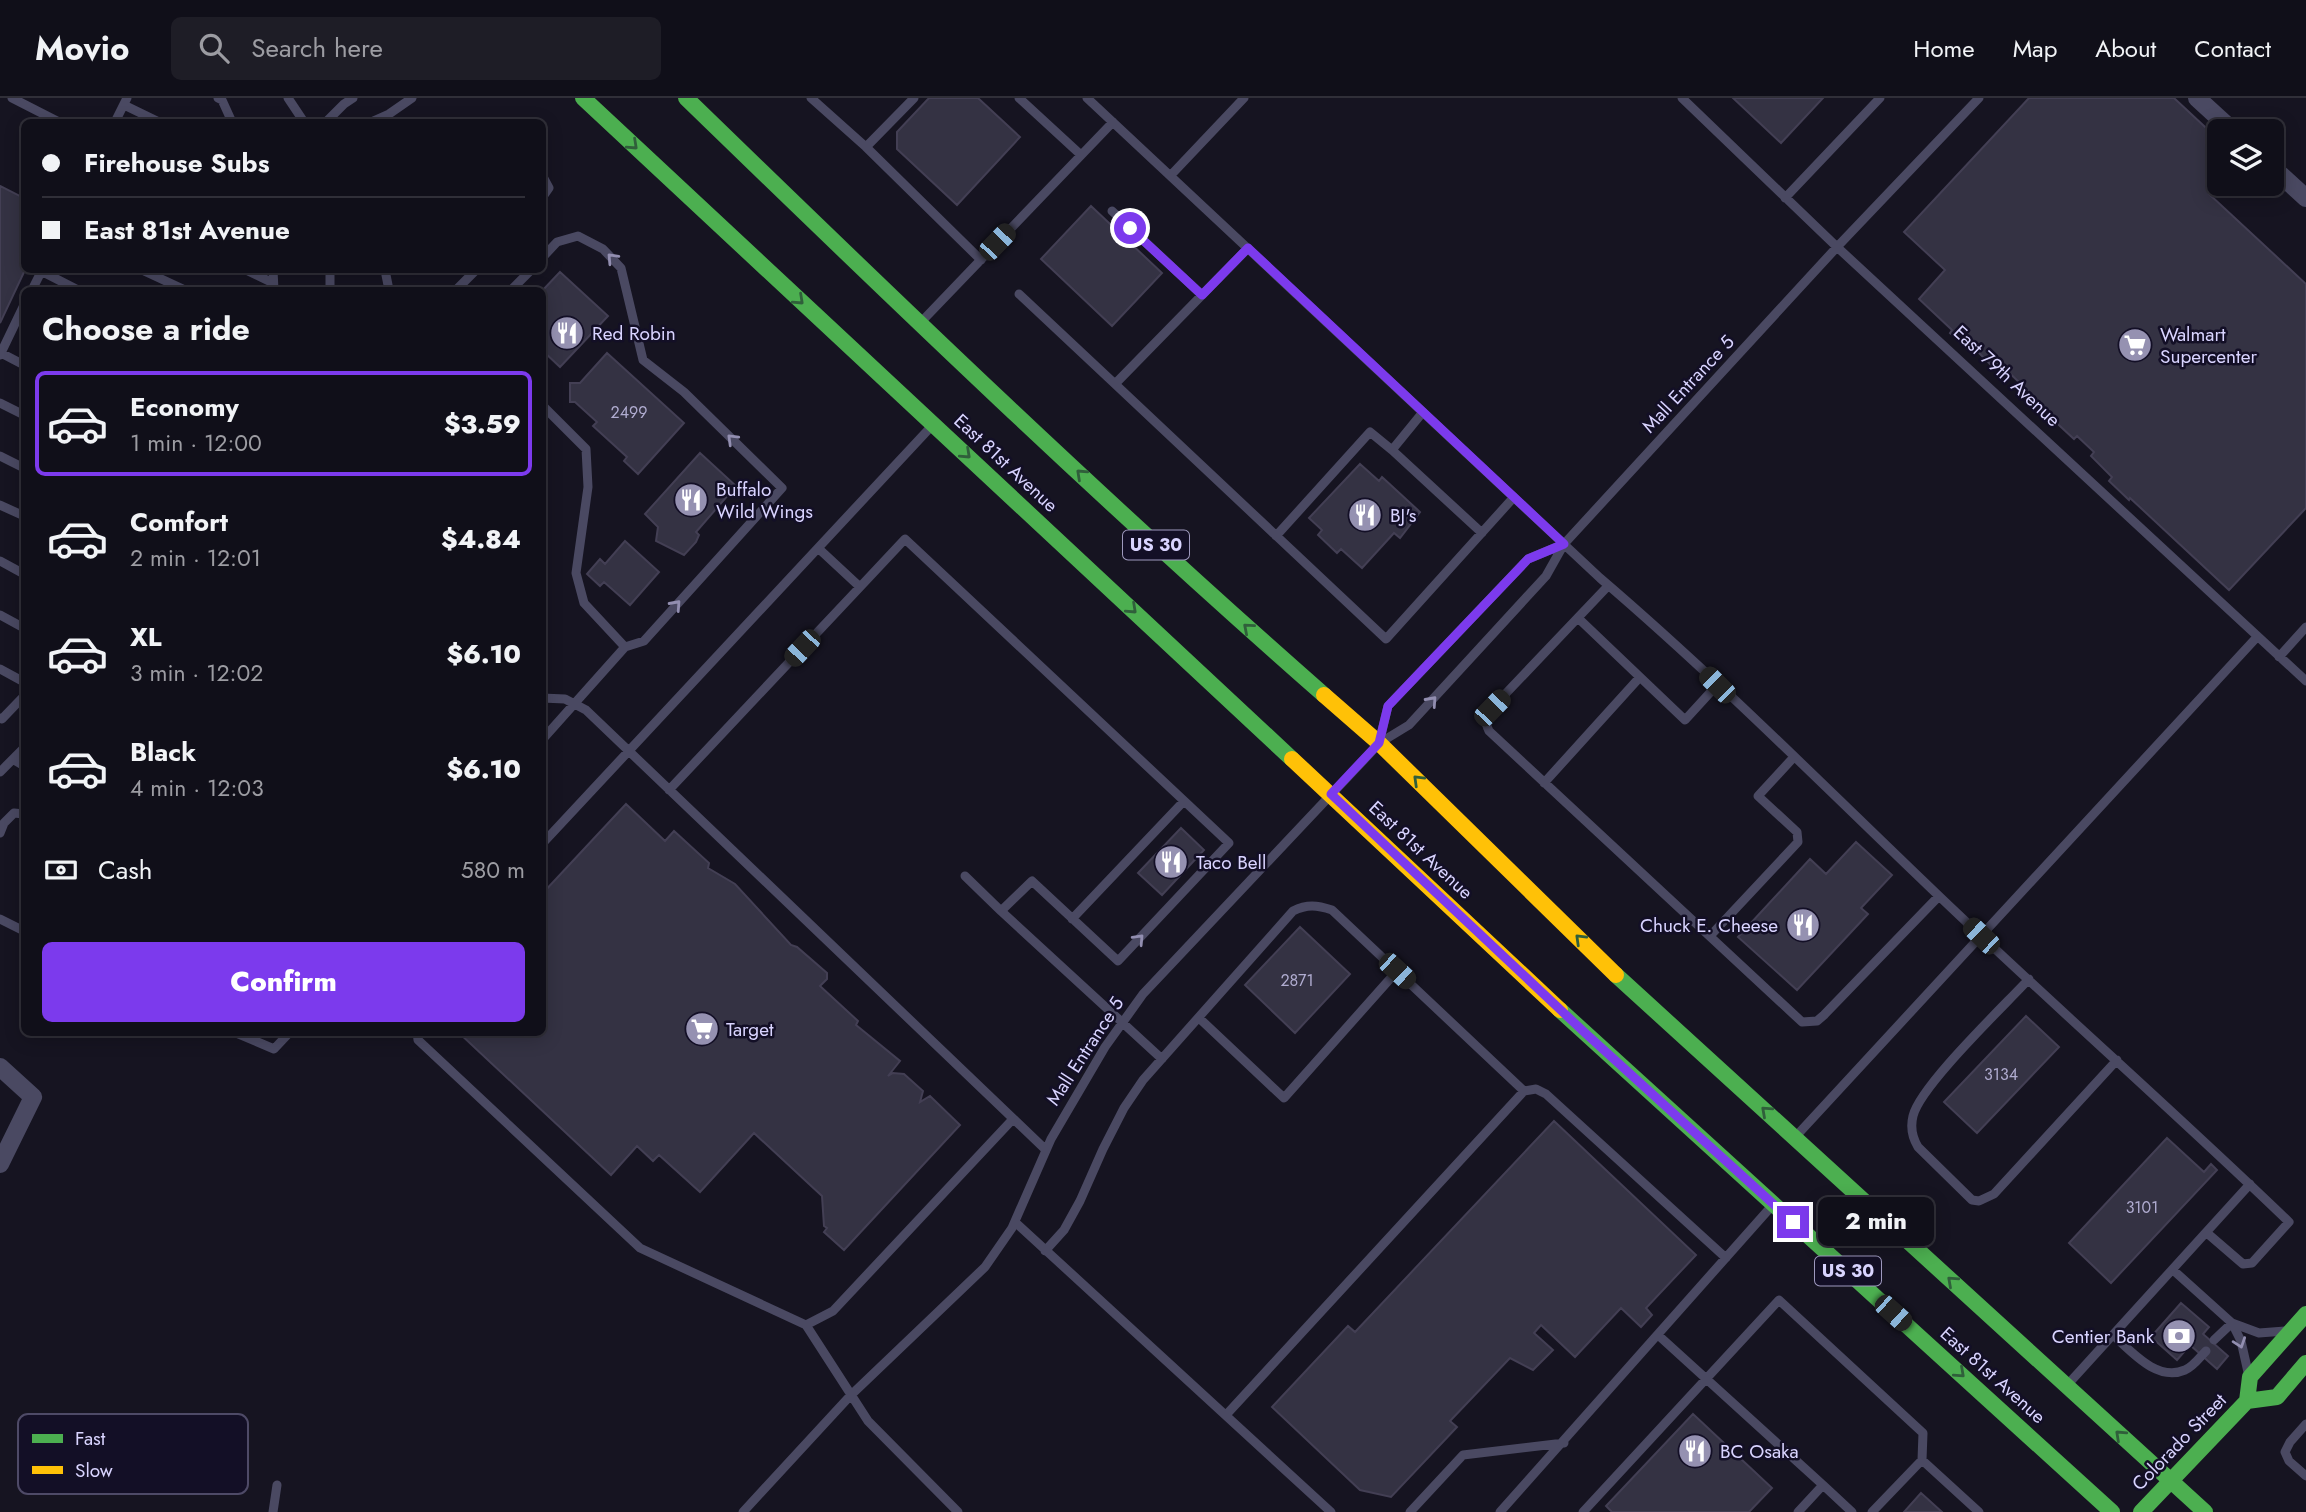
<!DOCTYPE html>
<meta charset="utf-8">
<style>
body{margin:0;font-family:Jost,sans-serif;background:#1e1d26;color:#f1f3f6;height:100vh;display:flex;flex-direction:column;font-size:26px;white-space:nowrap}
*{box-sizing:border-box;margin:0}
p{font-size:23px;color:#9c9ca2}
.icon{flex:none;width:38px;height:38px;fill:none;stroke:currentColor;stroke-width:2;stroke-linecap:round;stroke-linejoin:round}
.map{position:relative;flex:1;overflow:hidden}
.drawer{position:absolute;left:21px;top:189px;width:525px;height:749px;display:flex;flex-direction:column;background:#100f19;border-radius:10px;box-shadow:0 4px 18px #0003,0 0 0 2px #302f38}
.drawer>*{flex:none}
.top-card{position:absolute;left:21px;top:21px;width:525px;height:154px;border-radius:10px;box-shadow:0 4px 18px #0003,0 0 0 2px #302f38;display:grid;align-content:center;height:154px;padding:0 21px;background:#100f19}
.fabs{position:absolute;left:2207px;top:21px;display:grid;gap:14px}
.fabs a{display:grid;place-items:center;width:77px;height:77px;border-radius:10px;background:#100f19;box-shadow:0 4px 18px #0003,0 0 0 2px #302f38;font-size:35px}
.end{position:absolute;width:32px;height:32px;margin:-16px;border:9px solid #7c3aed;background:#fff;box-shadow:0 0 0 4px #fff}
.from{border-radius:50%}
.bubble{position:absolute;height:49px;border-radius:10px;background:#100f19;box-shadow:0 4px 18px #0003,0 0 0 2px #302f38;font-size:23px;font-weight:800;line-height:49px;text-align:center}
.car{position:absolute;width:21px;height:42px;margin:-21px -10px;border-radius:9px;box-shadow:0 0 5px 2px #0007;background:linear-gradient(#222 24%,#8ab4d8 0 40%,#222 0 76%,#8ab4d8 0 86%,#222 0)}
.top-card b{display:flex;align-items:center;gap:24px;height:66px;font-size:26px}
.top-card b+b{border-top:2px solid #302f38}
.top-card i{width:18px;height:18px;background:#f1f3f6}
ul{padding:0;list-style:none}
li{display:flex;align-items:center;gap:21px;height:105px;margin:0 14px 10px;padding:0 7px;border:4px solid transparent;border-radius:10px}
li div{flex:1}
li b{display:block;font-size:26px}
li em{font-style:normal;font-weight:800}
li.on{border-color:#7c3aed}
li>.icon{width:63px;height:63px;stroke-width:1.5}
h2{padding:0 21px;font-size:32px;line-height:84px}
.pay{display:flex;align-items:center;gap:18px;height:77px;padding:0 21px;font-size:26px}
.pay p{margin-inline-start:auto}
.primary-button{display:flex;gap:14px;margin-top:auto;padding:14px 21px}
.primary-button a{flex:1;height:80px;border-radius:10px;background:#7c3aed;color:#fff;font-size:28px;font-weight:800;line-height:80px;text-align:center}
header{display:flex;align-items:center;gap:42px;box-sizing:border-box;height:98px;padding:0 35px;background:#100f19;border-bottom:2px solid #302f38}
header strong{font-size:33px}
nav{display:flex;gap:38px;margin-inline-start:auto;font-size:24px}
.search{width:490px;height:63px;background:#1e1d26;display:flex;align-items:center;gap:18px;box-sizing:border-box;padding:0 24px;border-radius:10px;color:#9c9ca2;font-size:26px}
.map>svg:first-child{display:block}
</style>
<header>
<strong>Movio</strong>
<div class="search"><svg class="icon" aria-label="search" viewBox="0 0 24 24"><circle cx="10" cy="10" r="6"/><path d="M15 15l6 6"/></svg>Search here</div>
<nav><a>Home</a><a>Map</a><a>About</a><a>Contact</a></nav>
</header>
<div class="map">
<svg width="2306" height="1414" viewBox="0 0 2306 1414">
<rect width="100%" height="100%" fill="#161421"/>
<path fill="#343243" stroke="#433f54" stroke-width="2" d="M929,0H978L1020,39L957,107L897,51V34Z
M1733,0H1823L1781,45Z
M2029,0H2174L2219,42V85L2209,96L2306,186V410L2229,492L2130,400L2129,402L2109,383L2112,379L2091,358L2094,354L2077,338L2074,341L2020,291L2023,288L1999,265L1994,270L1974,250L1971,254L1950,235L1952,232L1919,201L1945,172L1904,134Z
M0,88L24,100L25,172L0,225Z
M1091,108L1162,175L1112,228L1041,161Z
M560,174L608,218L560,269L542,252V193Z
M607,255L684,325L638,376L624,363L627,359L593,328L597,324L575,304H570V285H580Z
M700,355L736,388L696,434L699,437L696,444L684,457L656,443L658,429L645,416Z
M1360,366L1379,383L1382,379L1420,414L1400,440L1394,435L1362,470L1341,451L1337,455L1318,437L1322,432L1309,420Z
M625,443L659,474L630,507L604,484L600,488L587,476L600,461L605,466Z
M626,706L665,743L674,733L709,765L708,770L735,786L791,847L797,849L827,875V881L820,888L858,923L856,927L900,963L888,978L893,975L904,976L923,993L920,1004L930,998L960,1027L844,1152L824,1134L827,1130L824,1128L822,1098L754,1035L700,1094L659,1057L653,1063L637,1048L611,1077L458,934H542V796Z
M1181,730L1204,752L1162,797L1138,775Z
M1856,744L1892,777L1861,810L1868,816L1797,892L1738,839L1810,761L1826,776Z
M1300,829L1350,876L1295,935L1245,887Z
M2026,918L2059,949L1977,1035L1944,1004Z
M1554,1023L1696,1157L1646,1210L1652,1217L1641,1229L1621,1210L1575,1259L1541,1227L1534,1235L1553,1252L1533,1272L1510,1260L1450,1323L1457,1329L1391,1399L1360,1392L1272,1309L1348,1228L1355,1234Z
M2167,1040L2204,1074L2211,1066L2217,1072L2111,1185L2069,1145Z
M2181,1205L2209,1229L2203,1236L2228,1258L2217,1271L2190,1247L2177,1262L2151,1239Z
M1693,1316L1772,1390L1749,1414H1612L1606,1408Z
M1921,1395L1942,1414H1904Z"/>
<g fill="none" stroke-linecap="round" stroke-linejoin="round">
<path stroke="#4a4962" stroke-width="9" d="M12,0L59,24
M218,0L222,2L232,24
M288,0L304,24
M811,0L866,49
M914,0L866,49L981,162
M1019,0L1081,57
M1087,0L1600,480C1718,581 1828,692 1940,799C2055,909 2175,1014 2289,1124L2252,1165L2243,1166L2207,1135
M1682,0L1837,149L2306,583
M124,7L159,24
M115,24L127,0
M326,24L344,6L353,0
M371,24L389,16L412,0
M476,24H481
M542,77L549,90L542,100
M1171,77L1244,0
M1785,100L1880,0
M1112,113L1202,197
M542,160L557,144L578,138L603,151L621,170L643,262L684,294L782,390L644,543L625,549
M142,172L185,192
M246,172L273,185
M273,172L274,192
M385,172L389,192
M41,173L78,192
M32,192L42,172
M330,192V172
M456,192L476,172
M511,192L531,172
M1019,196L1115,286L1248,150
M924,221L1113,24
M1,255L24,267
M0,257L24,207
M1115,286L1386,541L1514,399
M0,305L24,317
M542,307L586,351L588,389L576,475L584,505L625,549L542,642
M1423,314L1392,352L1482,435
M0,358L24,370
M0,407L24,418
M1276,438L1370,334L1392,352
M818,450L860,489L905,441L1229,745L1118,863L1032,783L1001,813L965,778
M0,463L24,476
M1608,488L1492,610C1485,618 1484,623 1489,633L1802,924L1817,923L1824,917L1939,798
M0,517L24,530
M1578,520L1685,622L1717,587
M2279,559L2306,529
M0,571L24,584
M542,600L565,601L586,612L1046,1052
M0,620L2,621L24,598
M1381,637L1388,608L1528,461L1564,446
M1386,641L1409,627L1546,478L1564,446L1837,149L1979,0
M14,662L24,668
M0,674L24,650
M1544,685L1640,579
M669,692L860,489
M0,735L4,725L14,715L24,716
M542,746L928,332
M1001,813L1162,961
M0,821L24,833
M1072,821L1184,703
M1710,838L1798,744L1797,734L1758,698L1793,660
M2029,881C2004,908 1920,988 1913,1018C1910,1030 1912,1039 1918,1049L1972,1102L1979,1103L1994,1096L2117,962
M1199,920L1284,1000L1397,873
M234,934L274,951L290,934
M417,934L418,942L640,1150L806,1227L868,1323L958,1414
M1798,1036L2257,539
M1015,1124L1331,1414
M1045,1153L1064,1132L1080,1103L1103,1051L1124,1010L1143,982L1293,813C1307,806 1317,807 1332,812L1524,993
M2173,1172L2232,1225L2214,1242
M806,1227L833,1213L1013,1021
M1658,1237L1823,1387L1798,1414
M2113,1237C2132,1254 2157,1284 2185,1272C2193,1269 2200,1259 2206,1253
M2248,1274L2241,1243L2232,1225L2259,1235L2285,1233
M2070,1284L2250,1086
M1226,1317L1524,993L1536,991L1546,996L1726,1160
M2306,1326L2290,1344L2285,1354L2289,1363L2306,1378
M1823,1387L1852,1414
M273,1414L277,1387
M743,1414L850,1298L985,1169L1012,1130L1051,1041L1105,949L1143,896L1375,650
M1410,1414L1463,1357L1564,1345
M1500,1414L1770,1110
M1583,1414L1779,1202L1923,1335L1922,1362
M1872,1414L1922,1362L1979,1414"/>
<path stroke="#4a4962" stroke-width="18" d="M2197,0L2233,33
M2272,69L2306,100
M0,969L33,999L0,1066"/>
<path stroke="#4caf50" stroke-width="16" d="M583,0L1292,661
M686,0C895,203 1105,405 1324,597
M1616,877L2205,1414
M1560,912L2112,1414
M2247,1303L2250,1279L2306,1216
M2141,1414L2247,1303L2277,1299L2306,1265"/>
<path stroke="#ffc107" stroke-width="16" d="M1324,597L1379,645L1616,877
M1292,661L1560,912"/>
</g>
<defs><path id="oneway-chevron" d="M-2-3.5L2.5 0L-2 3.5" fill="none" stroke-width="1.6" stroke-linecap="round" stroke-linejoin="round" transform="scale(1.75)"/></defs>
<g stroke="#305f3b">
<use href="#oneway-chevron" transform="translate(633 47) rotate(43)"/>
<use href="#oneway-chevron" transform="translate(799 202) rotate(43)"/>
<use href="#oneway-chevron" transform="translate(966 356) rotate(43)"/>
<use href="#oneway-chevron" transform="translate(1081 376) rotate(-137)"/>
<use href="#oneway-chevron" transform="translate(1132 511) rotate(43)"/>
<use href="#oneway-chevron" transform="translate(1248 530) rotate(-139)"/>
<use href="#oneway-chevron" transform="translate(1418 682) rotate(-136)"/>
<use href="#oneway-chevron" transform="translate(1580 841) rotate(-136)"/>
<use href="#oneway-chevron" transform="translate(1766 1013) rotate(-138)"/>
<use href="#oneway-chevron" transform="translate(1952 1183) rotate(-138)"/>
<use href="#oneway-chevron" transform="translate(1960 1275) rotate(42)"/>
<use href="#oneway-chevron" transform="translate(2120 1337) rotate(-137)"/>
</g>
<g stroke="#928eb0">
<use href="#oneway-chevron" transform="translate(612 160) rotate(-133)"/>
<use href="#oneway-chevron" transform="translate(732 341) rotate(-136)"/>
<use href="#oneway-chevron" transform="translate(676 507) rotate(-48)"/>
<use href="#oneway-chevron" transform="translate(1432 603) rotate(-48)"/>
<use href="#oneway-chevron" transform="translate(1139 841) rotate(-47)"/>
<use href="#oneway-chevron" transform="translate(2240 1245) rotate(71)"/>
</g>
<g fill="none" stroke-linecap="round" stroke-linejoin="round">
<path stroke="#7c3aed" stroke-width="9" d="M1130,130L1202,197L1248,150L1564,446L1528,461L1388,608L1379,645L1331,696L1583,933L1793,1124"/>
</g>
<defs>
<g id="restaurant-disc" transform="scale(1.75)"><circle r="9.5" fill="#9591b1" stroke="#130f26"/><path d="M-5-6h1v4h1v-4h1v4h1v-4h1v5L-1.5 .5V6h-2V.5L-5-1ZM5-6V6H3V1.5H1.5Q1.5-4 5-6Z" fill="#fff"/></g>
<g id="supermarket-disc" transform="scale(1.75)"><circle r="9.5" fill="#9591b1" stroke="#130f26"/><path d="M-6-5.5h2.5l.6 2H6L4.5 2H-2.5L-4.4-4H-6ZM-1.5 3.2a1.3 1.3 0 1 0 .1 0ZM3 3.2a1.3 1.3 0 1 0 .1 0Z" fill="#fff"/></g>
<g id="bank-disc" transform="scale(1.75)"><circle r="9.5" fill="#9591b1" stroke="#130f26"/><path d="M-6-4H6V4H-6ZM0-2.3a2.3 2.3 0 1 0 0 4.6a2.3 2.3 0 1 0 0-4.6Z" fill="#fff"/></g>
</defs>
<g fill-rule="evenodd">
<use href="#restaurant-disc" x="567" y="235"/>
<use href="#supermarket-disc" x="2135" y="247"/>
<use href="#restaurant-disc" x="691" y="402"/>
<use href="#restaurant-disc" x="1365" y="417"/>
<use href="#restaurant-disc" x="1171" y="764"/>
<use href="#restaurant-disc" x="1803" y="827"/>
<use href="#supermarket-disc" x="702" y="931"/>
<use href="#bank-disc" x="2179" y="1238"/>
<use href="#restaurant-disc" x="1695" y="1353"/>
</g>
<g text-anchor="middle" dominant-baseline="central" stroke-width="5" stroke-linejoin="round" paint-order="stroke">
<g font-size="16" fill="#b0acd0">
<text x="629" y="314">2499</text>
<text x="1297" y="882">2871</text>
<text x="2001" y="976">3134</text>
<text x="2142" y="1109">3101</text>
</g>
<g fill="#130f26" stroke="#9e99be" stroke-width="2">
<rect x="1123" y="432.5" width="66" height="29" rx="5"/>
<rect x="1815" y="1158.5" width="66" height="29" rx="5"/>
</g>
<g font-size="18" font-weight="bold" fill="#d9d4ff">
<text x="1156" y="447">US 30</text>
<text x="1848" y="1173">US 30</text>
</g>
<g font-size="19" fill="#d9d4ff" stroke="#130f26" text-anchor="start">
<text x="592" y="235">Red Robin</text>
<text x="2160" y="236">Walmart<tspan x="2160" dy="22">Supercenter</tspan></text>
<text x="716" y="391">Buffalo<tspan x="716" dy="22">Wild Wings</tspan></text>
<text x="1390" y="417">BJ's</text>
<text x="1196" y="764">Taco Bell</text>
<text x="1778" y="827" text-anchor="end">Chuck E. Cheese</text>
<text x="726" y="931">Target</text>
<text x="2154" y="1238" text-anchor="end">Centier Bank</text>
<text x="1720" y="1353">BC Osaka</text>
</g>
<g font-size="19" fill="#d9d4ff" stroke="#130f26">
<text transform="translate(2007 278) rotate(43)">East 79th Avenue</text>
<text transform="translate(1688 286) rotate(-47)">Mall Entrance 5</text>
<text transform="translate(1006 365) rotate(43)">East 81st Avenue</text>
<text transform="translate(1421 752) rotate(43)">East 81st Avenue</text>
<text transform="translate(1085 953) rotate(-57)">Mall Entrance 5</text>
<text transform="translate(1993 1277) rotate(42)">East 81st Avenue</text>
<text transform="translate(2179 1344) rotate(-46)">Colorado Street</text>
</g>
</g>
<rect x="18" y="1316" width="230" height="80" rx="10" fill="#130f26" stroke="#4e4a67" stroke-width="2"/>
<rect x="32" y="1336" width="31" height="9" fill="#4caf50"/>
<rect x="32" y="1368" width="31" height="8" fill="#ffc107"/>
<g font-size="19" fill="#d9d4ff">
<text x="75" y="1347">Fast</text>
<text x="75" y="1379">Slow</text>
</g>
</svg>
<div class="fabs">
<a><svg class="icon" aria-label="layers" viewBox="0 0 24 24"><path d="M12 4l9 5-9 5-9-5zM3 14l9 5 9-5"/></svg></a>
</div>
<i class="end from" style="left:1130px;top:130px"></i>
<i class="end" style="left:1793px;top:1124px"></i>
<div class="bubble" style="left:1818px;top:1099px;width:116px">2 min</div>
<i class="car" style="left:997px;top:144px;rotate:44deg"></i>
<i class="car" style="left:802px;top:550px;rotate:223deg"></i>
<i class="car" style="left:1717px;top:587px;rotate:315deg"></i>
<i class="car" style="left:1492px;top:610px;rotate:44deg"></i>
<i class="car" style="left:1981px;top:838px;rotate:314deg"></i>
<i class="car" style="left:1397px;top:873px;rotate:133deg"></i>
<i class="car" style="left:1893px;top:1215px;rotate:132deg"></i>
<div class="top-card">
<b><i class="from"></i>Firehouse Subs</b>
<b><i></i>East 81st Avenue</b>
</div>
<section class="drawer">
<h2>Choose a ride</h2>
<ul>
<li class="on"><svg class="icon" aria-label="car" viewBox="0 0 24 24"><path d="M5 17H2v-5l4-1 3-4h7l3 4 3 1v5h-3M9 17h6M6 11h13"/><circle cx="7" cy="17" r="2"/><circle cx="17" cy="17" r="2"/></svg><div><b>Economy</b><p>1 min · 12:00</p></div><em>$3.59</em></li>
<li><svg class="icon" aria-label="car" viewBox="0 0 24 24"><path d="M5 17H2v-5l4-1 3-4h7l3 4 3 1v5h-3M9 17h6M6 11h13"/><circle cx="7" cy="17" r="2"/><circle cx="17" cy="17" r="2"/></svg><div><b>Comfort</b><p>2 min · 12:01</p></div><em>$4.84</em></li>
<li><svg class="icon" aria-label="car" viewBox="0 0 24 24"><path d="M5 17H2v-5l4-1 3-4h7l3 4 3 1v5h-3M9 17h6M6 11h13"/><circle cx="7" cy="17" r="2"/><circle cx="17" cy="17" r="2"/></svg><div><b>XL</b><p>3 min · 12:02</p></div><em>$6.10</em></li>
<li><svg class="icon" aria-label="car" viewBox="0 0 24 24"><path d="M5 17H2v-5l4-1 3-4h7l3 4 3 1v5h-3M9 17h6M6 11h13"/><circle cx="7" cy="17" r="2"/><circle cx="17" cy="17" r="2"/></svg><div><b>Black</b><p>4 min · 12:03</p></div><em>$6.10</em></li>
</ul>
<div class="pay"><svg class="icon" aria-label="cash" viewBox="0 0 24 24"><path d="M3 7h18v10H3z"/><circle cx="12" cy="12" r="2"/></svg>Cash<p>580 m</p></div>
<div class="primary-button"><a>Confirm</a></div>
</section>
</div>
